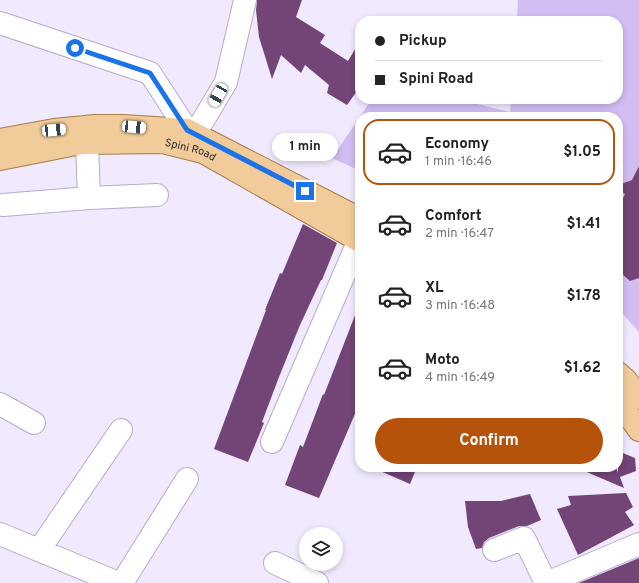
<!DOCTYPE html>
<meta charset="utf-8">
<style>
body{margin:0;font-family:Overpass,sans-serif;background:#f6f6f6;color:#222;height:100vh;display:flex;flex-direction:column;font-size:15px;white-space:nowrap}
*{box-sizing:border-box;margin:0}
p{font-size:13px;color:#767676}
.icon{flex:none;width:22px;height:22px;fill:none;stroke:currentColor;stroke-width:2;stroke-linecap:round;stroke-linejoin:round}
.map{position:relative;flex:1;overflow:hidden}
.panel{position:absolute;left:355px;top:112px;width:268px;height:360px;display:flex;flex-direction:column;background:#fff;border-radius:16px;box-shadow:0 2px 6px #0003}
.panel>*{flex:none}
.top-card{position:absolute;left:355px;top:16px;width:268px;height:88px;border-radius:16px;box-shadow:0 2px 6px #0003;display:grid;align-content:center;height:88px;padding:0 20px;background:#fff}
.controls{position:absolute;left:299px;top:527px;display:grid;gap:8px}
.controls a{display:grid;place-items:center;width:44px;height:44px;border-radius:50%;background:#fff;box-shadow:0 2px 6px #0003;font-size:20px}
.end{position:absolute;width:18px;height:18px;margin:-9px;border:5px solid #1a73e8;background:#fff;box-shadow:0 0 0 2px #fff}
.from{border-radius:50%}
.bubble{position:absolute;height:28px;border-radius:14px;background:#fff;box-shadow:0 2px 6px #0003;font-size:13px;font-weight:700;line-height:28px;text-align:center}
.car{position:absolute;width:12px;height:24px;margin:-12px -6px;border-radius:5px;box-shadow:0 0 3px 1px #0007;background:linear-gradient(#fff 24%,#345 0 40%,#fff 0 76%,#345 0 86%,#fff 0)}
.top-card b{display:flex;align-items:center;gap:14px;height:38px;font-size:15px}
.top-card b+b{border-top:1px solid #e0e0e0}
.top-card i{width:10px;height:10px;background:#222}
ul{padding:7px 0 0;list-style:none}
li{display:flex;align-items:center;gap:12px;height:66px;margin:0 8px 6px;padding:0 12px;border:2px solid transparent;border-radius:16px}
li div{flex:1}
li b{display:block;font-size:15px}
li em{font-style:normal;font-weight:700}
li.active{border-color:#b45309}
li>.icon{width:36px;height:36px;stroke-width:1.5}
.action{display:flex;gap:8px;margin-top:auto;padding:8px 20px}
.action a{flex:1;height:46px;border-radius:24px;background:#b45309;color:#fff;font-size:16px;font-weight:700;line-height:46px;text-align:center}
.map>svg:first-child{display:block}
</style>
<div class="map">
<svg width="639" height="583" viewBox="0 0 639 583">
<rect width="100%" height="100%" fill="#f1e9fe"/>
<path fill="#d2bdf3" d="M518,0H639V332L618,309V117H360V171L332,158L372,99H457L510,112L511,99H618V21H517Z"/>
<path fill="#734476" d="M257,0H302L296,17L325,35L320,43L348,61L360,41V87L347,105L327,93L329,85L305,65L301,73L281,55L272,79L259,37L256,10Z
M639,166V278L630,281L622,274L618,273V208L625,194L618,189V185L632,180Z
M303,224L337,243L322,280H321L300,325L279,377L262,422L264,423L248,462L214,449L266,310H265L280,273L282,274Z
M359,305H360V402L319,498L285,485L300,445L303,447L323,394L324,395Z
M618,451L635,458L636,471L620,477L624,488L575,467H616L618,473Z
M371,467H417L410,484Z
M626,493L633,507L625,512L634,525L578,555L557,509L571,505L568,496Z
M530,494L541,520L527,526H519L489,538L484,542L482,548L476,549L468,527L465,501H501Z
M639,558V583H579Z"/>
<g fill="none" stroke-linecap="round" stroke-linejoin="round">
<g stroke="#b6acc6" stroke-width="24">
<path id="minor" d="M0,23L150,73L187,130
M195,134L226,82L245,0
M87,143L89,198
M3,205L89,198L157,195
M0,404L34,423
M272,442L359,240
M0,534L118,583
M39,550L121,430
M494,550L524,538L546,583
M275,563L317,583
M122,583L187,479
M547,583L639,544"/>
</g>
<g stroke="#a67c49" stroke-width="24">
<g id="major">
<path d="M0,140L54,130L95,126H123L187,130L360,219"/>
<path id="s1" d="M0,159L81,143L163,142L203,152L360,241"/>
<path d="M618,373L626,380L639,398"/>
<path d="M618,400L639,430"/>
</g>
</g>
<use href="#minor" stroke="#fff" stroke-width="22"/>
<use href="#major" stroke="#f1cb99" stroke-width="22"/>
</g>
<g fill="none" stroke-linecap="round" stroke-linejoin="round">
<path stroke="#1a73e8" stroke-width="5" d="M75,48L150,73L187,130L305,191"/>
</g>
<g text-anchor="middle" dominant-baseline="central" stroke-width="4" stroke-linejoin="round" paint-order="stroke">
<g font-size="11" fill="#2e2a34" stroke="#f1e9fe">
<text stroke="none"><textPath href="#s1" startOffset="193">Spini Road</textPath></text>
</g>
</g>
</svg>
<div class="controls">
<a><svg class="icon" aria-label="layers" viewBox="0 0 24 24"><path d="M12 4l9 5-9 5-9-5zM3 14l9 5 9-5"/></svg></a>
</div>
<i class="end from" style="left:75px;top:48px"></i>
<i class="end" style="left:305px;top:191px"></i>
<div class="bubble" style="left:272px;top:133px;width:66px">1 min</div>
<i class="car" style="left:218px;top:95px;rotate:210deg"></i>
<i class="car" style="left:134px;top:127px;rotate:95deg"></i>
<i class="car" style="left:54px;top:130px;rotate:85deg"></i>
<div class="top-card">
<b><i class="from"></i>Pickup</b>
<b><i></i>Spini Road</b>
</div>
<section class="panel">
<ul>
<li class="active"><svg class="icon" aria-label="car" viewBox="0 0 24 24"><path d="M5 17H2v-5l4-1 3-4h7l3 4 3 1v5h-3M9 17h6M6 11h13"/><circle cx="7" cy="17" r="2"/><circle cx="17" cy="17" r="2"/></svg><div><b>Economy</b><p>1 min · 16:46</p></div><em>$1.05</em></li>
<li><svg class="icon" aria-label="car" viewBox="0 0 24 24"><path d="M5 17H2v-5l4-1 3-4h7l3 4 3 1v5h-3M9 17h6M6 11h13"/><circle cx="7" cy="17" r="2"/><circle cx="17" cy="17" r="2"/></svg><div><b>Comfort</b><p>2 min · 16:47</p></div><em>$1.41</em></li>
<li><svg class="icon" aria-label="car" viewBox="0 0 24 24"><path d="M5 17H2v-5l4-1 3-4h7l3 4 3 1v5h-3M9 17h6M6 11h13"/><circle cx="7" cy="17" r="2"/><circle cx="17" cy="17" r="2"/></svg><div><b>XL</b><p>3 min · 16:48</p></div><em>$1.78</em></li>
<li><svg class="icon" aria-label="car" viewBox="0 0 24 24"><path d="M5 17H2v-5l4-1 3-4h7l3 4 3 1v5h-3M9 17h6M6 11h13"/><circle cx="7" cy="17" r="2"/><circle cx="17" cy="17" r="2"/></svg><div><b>Moto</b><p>4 min · 16:49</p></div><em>$1.62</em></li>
</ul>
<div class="action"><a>Confirm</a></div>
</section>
</div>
